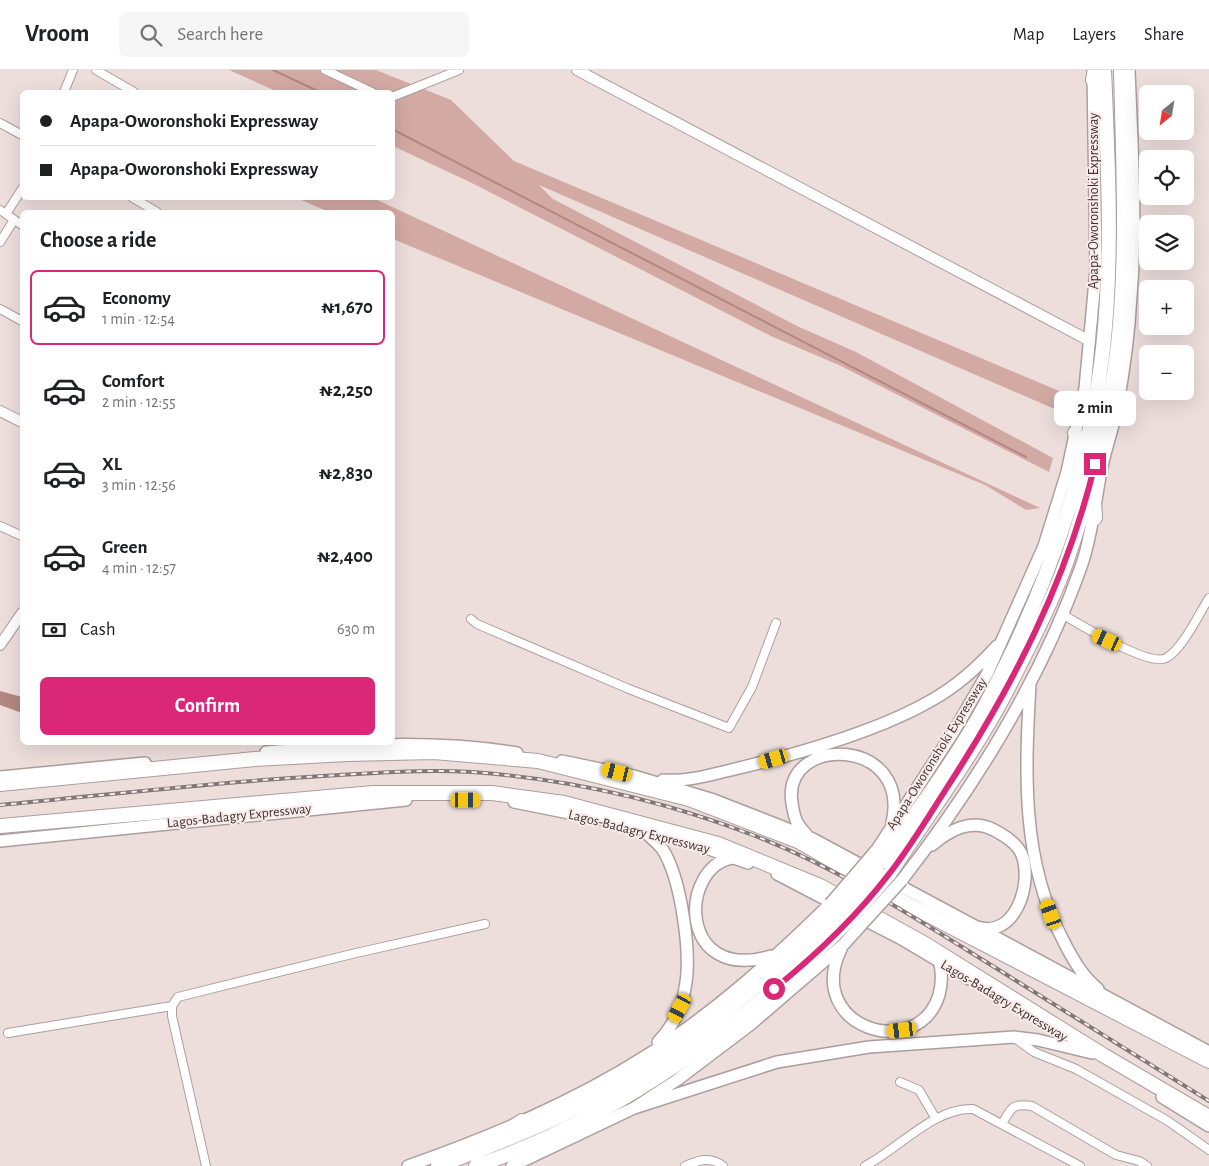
<!DOCTYPE html>
<meta charset="utf-8">
<style>
body{margin:0;font-family:"Alegreya Sans",sans-serif;background:#f6f6f6;color:#202124;height:100vh;display:flex;flex-direction:column;font-size:19px;white-space:nowrap}
*{box-sizing:border-box;margin:0}
p{font-size:16px;color:#757577}
.icon{flex:none;width:28px;height:28px;fill:none;stroke:currentColor;stroke-width:2;stroke-linecap:round;stroke-linejoin:round}
.map{position:relative;flex:1;overflow:hidden}
.details{position:absolute;left:20px;top:140px;width:375px;height:535px;display:flex;flex-direction:column;background:#fff;border-radius:8px;box-shadow:0 5px 20px #0002}
.details>*{flex:none}
.hud{position:absolute;left:20px;top:20px;width:375px;height:110px;border-radius:8px;box-shadow:0 5px 20px #0002;display:grid;align-content:center;height:110px;padding:0 20px;background:#fff}
.needle{width:32px;rotate:210deg}
.fabs{position:absolute;left:1139px;top:15px;display:grid;gap:10px}
.fabs a{display:grid;place-items:center;width:55px;height:55px;border-radius:8px;background:#fff;box-shadow:0 5px 20px #0002;font-size:25px}
.end{position:absolute;width:22px;height:22px;margin:-11px;border:6px solid #db2777;background:#fff;box-shadow:0 0 0 2px #fff}
.from{border-radius:50%}
.bubble{position:absolute;height:35px;border-radius:8px;background:#fff;box-shadow:0 5px 20px #0002;font-size:16px;font-weight:700;line-height:35px;text-align:center}
.car{position:absolute;width:15px;height:30px;margin:-15px -8px;border-radius:6px;box-shadow:0 0 4px 1px #0007;background:linear-gradient(#f5c518 24%,#345 0 40%,#f5c518 0 76%,#345 0 86%,#f5c518 0)}
.hud b{display:flex;align-items:center;gap:18px;height:48px;font-size:19px}
.hud b+b{border-top:1px solid #e0e0e0}
.hud i{width:12px;height:12px;background:#202124}
ul{padding:0;list-style:none}
li{display:flex;align-items:center;gap:15px;height:75px;margin:0 10px 8px;padding:0 10px;border:2px solid transparent;border-radius:8px}
li div{flex:1}
li b{display:block;font-size:19px}
li em{font-style:normal;font-weight:700}
li.on{border-color:#db2777}
li>.icon{width:45px;height:45px;stroke-width:1.5}
h2{padding:0 20px;font-size:22px;line-height:60px}
.pay{display:flex;align-items:center;gap:12px;height:55px;padding:0 20px;font-size:19px}
.pay p{margin-inline-start:auto}
.button{display:flex;gap:10px;margin-top:auto;padding:10px 20px}
.button a{flex:1;height:58px;border-radius:8px;background:#db2777;color:#fff;font-size:20px;font-weight:700;line-height:58px;text-align:center}
header{display:flex;align-items:center;gap:30px;box-sizing:border-box;height:70px;padding:0 25px;background:#fff;border-bottom:1px solid #e0e0e0}
header strong{font-size:24px}
nav{display:flex;gap:28px;margin-inline-start:auto;font-size:18px}
.search{width:350px;height:45px;background:#f6f6f6;display:flex;align-items:center;gap:12px;box-sizing:border-box;padding:0 18px;border-radius:8px;color:#757577;font-size:19px}
.map>svg:first-child{display:block}
</style>
<header>
<strong>Vroom</strong>
<div class="search"><svg class="icon" aria-label="search" viewBox="0 0 24 24"><circle cx="10" cy="10" r="6"/><path d="M15 15l6 6"/></svg>Search here</div>
<nav><a>Map</a><a>Layers</a><a>Share</a></nav>
</header>
<div class="map">
<svg width="1209" height="1096" viewBox="0 0 1209 1096">
<rect width="100%" height="100%" fill="#eddedc"/>
<path fill="#d3a9a3" d="M229,0H376L451,30L514,91L1071,326L1066,344L539,115L553,129L797,256L856,282L1053,388L1049,402L841,296L771,266L476,115L393,76L392,22H278Z
M297,128H373L1040,438L1026,440L985,415L393,169L392,142H329Z"/>
<path fill="#b48781" d="M0,621L22,627V643L0,635Z"/>
<g fill="none" stroke-linecap="round" stroke-linejoin="round">
<path stroke="#b48781" stroke-width="2" d="M273,0L320,22
M392,59L1026,387"/>
<g stroke="#ac9e9d" stroke-width="10">
<path id="street" d="M96,0L134,22
M325,0L372,22
M64,22L73,0
M392,27L459,0
M0,53L22,65
M133,128L157,142
M0,140L22,155
M6,144L22,119
M0,172L14,150
M0,239L22,251
M0,456L22,466
M1062,544C1079,554 1149,597 1166,588C1182,580 1199,544 1209,528
M471,549L477,554L629,619L729,658L752,617L776,553
M8,963L172,936
M1016,969L1034,982L1076,999L1168,1051L1209,1080
M900,1012L919,1020L936,1049
M1002,1054C1011,1038 1012,1033 1032,1036L1116,1085L1139,1091L1147,1096
M206,1096L172,946V936L178,927L356,883L485,854
M685,1096C699,1090 710,1086 723,1096
M865,1096C898,1079 935,1037 973,1039L1080,1096"/>
</g>
<g stroke="#ac9e9d" stroke-width="12">
<path id="secondary" d="M577,0L1090,271
M0,341L22,352
M0,575L22,543"/>
</g>
<g stroke="#ac9e9d" stroke-width="14">
<path id="primary" d="M1030,615C1025,702 1021,791 1063,870C1072,888 1082,906 1098,919
M266,682C350,675 433,669 517,683
M562,691L634,706L714,730L811,768L1209,982
M0,707L145,693
M663,710C687,712 709,705 731,700C794,685 877,662 932,630C957,616 978,597 997,576
M514,732L609,751
M644,761C650,767 658,773 663,780C681,809 692,884 685,918C682,939 672,957 658,972
M806,764C796,754 794,747 792,733C781,664 912,666 892,753
M0,771L406,730
M695,774L748,793
M932,775C950,760 971,748 994,760C1005,766 1017,773 1022,785C1033,814 1015,869 977,857
M733,788C679,796 677,914 771,886
M867,791L878,778L954,661L987,604L1044,476L1067,402L1085,318L1096,200L1093,2
M777,804L840,837
M902,810C975,716 1042,608 1082,494C1092,464 1095,433 1101,401C1105,380 1113,359 1117,338C1124,301 1129,263 1131,226C1137,151 1132,75 1129,0
M859,847L900,868L969,909
M841,879C803,958 918,993 939,925C942,913 943,903 939,891
M1162,1027L1209,1056
M634,1038L777,992L869,977L1014,967L1038,970L1092,983
M408,1096C490,1067 572,1033 646,986C713,944 774,889 830,834
M512,1096L634,1038L677,1010L751,954L844,874L862,854"/>
</g>
<g stroke="#ac9e9d" stroke-width="16">
<path id="highway" d="M1093,10L1095,0
M1075,363L1081,386
M1093,414L1095,448
M0,714L255,689L347,684L434,682L538,691L689,729L798,771L907,834L1209,991
M0,756L373,723H492L564,733L718,774L820,816L925,874L1103,985L1209,1047
M877,797C915,744 955,691 986,634C1045,523 1089,403 1103,278C1113,186 1108,92 1104,0
M890,803C929,743 973,685 1006,622C1027,580 1050,537 1066,493C1089,428 1110,344 1118,275C1128,184 1123,92 1121,0
M502,1064L522,1051
M438,1096C480,1080 523,1064 564,1044C668,994 757,920 840,840
M476,1096C622,1046 744,955 852,847"/>
</g>
<use href="#street" stroke="#fff" stroke-width="8"/>
<use href="#secondary" stroke="#fff" stroke-width="10"/>
<use href="#primary" stroke="#fff" stroke-width="11"/>
<use href="#highway" stroke="#fff" stroke-width="14"/>
<g stroke="#827877" stroke-width="4">
<path id="rail" d="M0,735C108,725 215,712 323,706C373,703 422,699 472,702C567,709 661,730 750,764C832,795 909,844 983,890C1059,937 1134,984 1209,1031"/>
</g>
<use href="#rail" stroke="#faebe9" stroke-width="2" stroke-dasharray="5.5" stroke-linecap="butt"/>
<g stroke="#ac9e9d" stroke-width="14" stroke-linecap="butt">
<path id="primary-bridge" d="M830,834L867,791
M862,854L902,810"/>
</g>
<g stroke="#ac9e9d" stroke-width="16" stroke-linecap="butt">
<path id="highway-bridge" d="M840,840L877,797
M852,847L890,803"/>
</g>
<use href="#primary-bridge" stroke="#fff" stroke-width="11"/>
<use href="#highway-bridge" stroke="#fff" stroke-width="14"/>
</g>
<g fill="none" stroke-linecap="round" stroke-linejoin="round">
<path stroke="#db2777" stroke-width="6" d="M774,919C816,885 856,847 889,804C909,779 930,744 948,716C1013,616 1067,510 1095,394"/>
</g>
<g text-anchor="middle" dominant-baseline="central" stroke-width="4" stroke-linejoin="round" paint-order="stroke">
<g font-size="14" fill="#3a3433" stroke="#faebe9">
<text transform="translate(1094 131) rotate(-90)">Apapa-Oworonshoki Expressway</text>
<text transform="translate(937 684) rotate(-58)">Apapa-Oworonshoki Expressway</text>
<text transform="translate(239 746) rotate(-6)">Lagos-Badagry Expressway</text>
<text transform="translate(639 762) rotate(14)">Lagos-Badagry Expressway</text>
<text transform="translate(1004 931) rotate(31)">Lagos-Badagry Expressway</text>
</g>
</g>
</svg>
<div class="fabs">
<a><svg class="needle" viewBox="-14 -14 28 28"><path d="M0-13l5 13h-10z" fill="#e53935"/><path d="M0 13l5-13h-10z" fill="#757577"/></svg></a>
<a><svg class="icon" aria-label="locate" viewBox="0 0 24 24"><circle cx="12" cy="12" r="6"/><path d="M12 2v4M12 18v4M2 12h4M18 12h4"/></svg></a>
<a><svg class="icon" aria-label="layers" viewBox="0 0 24 24"><path d="M12 4l9 5-9 5-9-5zM3 14l9 5 9-5"/></svg></a>
<a>+</a>
<a>−</a>
</div>
<i class="end from" style="left:774px;top:919px"></i>
<i class="end" style="left:1095px;top:394px"></i>
<div class="bubble" style="left:1054px;top:321px;width:82px">2 min</div>
<i class="car" style="left:1107px;top:570px;rotate:295deg"></i>
<i class="car" style="left:774px;top:689px;rotate:254deg"></i>
<i class="car" style="left:617px;top:702px;rotate:284deg"></i>
<i class="car" style="left:466px;top:730px;rotate:90deg"></i>
<i class="car" style="left:1051px;top:844px;rotate:341deg"></i>
<i class="car" style="left:680px;top:938px;rotate:208deg"></i>
<i class="car" style="left:902px;top:960px;rotate:263deg"></i>
<div class="hud">
<b><i class="from"></i>Apapa-Oworonshoki Expressway</b>
<b><i></i>Apapa-Oworonshoki Expressway</b>
</div>
<section class="details">
<h2>Choose a ride</h2>
<ul>
<li class="on"><svg class="icon" aria-label="car" viewBox="0 0 24 24"><path d="M5 17H2v-5l4-1 3-4h7l3 4 3 1v5h-3M9 17h6M6 11h13"/><circle cx="7" cy="17" r="2"/><circle cx="17" cy="17" r="2"/></svg><div><b>Economy</b><p>1 min · 12:54</p></div><em>₦1,670</em></li>
<li><svg class="icon" aria-label="car" viewBox="0 0 24 24"><path d="M5 17H2v-5l4-1 3-4h7l3 4 3 1v5h-3M9 17h6M6 11h13"/><circle cx="7" cy="17" r="2"/><circle cx="17" cy="17" r="2"/></svg><div><b>Comfort</b><p>2 min · 12:55</p></div><em>₦2,250</em></li>
<li><svg class="icon" aria-label="car" viewBox="0 0 24 24"><path d="M5 17H2v-5l4-1 3-4h7l3 4 3 1v5h-3M9 17h6M6 11h13"/><circle cx="7" cy="17" r="2"/><circle cx="17" cy="17" r="2"/></svg><div><b>XL</b><p>3 min · 12:56</p></div><em>₦2,830</em></li>
<li><svg class="icon" aria-label="car" viewBox="0 0 24 24"><path d="M5 17H2v-5l4-1 3-4h7l3 4 3 1v5h-3M9 17h6M6 11h13"/><circle cx="7" cy="17" r="2"/><circle cx="17" cy="17" r="2"/></svg><div><b>Green</b><p>4 min · 12:57</p></div><em>₦2,400</em></li>
</ul>
<div class="pay"><svg class="icon" aria-label="cash" viewBox="0 0 24 24"><path d="M3 7h18v10H3z"/><circle cx="12" cy="12" r="2"/></svg>Cash<p>630 m</p></div>
<div class="button"><a>Confirm</a></div>
</section>
</div>
